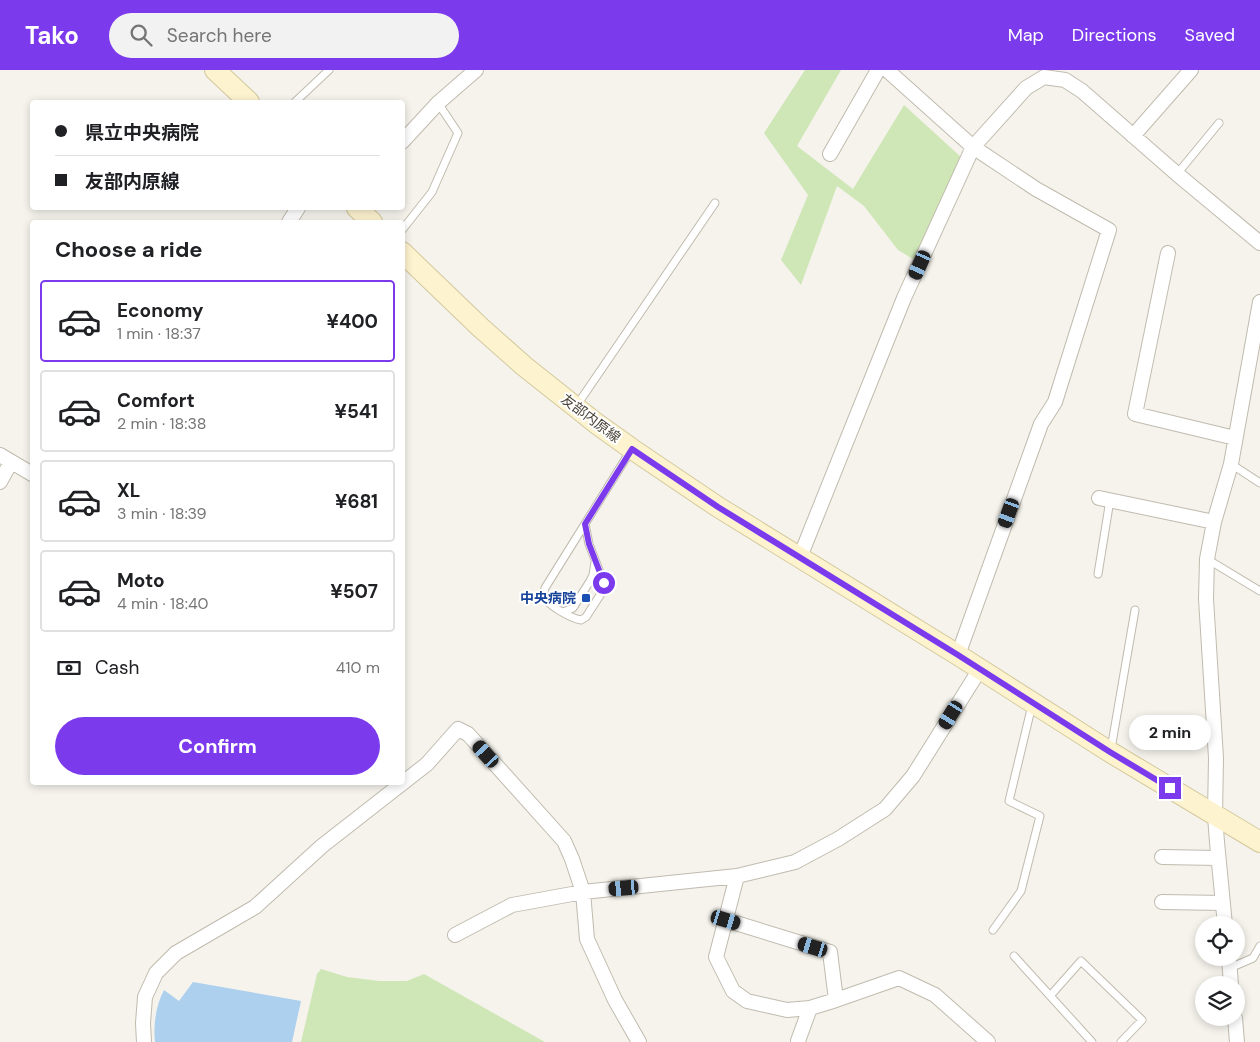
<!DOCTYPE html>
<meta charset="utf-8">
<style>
body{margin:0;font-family:"DM Sans","Noto Sans JP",sans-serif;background:#f2f2f2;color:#202124;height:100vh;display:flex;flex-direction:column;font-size:19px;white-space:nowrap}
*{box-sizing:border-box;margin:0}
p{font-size:16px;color:#757577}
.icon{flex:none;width:28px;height:28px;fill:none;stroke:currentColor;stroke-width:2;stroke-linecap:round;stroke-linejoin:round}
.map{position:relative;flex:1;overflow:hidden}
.side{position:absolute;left:30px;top:150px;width:375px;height:565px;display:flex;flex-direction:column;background:#fff;border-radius:5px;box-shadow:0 2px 8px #0003}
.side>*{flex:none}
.guide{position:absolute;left:30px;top:30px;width:375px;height:110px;border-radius:5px;box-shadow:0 2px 8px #0003;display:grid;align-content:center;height:110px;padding:0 25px;background:#fff}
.tools{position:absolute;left:1195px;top:846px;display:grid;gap:10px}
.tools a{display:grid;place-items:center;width:50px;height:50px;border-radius:50%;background:#fff;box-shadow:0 2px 8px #0003;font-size:25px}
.end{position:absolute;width:22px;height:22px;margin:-11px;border:6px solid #7c3aed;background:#fff;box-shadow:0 0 0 2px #fff}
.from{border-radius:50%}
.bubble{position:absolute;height:35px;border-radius:18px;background:#fff;box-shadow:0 2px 8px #0003;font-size:16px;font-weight:700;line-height:35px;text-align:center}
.car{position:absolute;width:15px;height:30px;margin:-15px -8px;border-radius:6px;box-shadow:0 0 4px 1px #0007;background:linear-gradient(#222 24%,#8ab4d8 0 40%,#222 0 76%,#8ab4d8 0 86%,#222 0)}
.guide b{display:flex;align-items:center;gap:18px;height:48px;font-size:19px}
.guide b+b{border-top:1px solid #e0e0e0}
.guide i{width:12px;height:12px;background:#202124}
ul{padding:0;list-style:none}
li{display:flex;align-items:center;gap:15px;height:82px;margin:0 10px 8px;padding:0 15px;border:2px solid #e0e0e0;border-radius:5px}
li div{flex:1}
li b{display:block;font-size:19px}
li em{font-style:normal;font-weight:700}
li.active{border-color:#7c3aed}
li>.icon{width:45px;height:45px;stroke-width:1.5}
h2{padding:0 25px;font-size:22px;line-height:60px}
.pay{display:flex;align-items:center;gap:12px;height:55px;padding:0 25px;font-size:19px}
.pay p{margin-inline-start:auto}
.action{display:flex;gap:10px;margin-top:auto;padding:10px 25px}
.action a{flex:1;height:58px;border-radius:30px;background:#7c3aed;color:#fff;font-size:20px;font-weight:700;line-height:58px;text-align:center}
header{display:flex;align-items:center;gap:30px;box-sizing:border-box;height:70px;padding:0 25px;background:#7c3aed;color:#fff}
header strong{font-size:24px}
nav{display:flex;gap:28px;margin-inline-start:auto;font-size:18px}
.search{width:350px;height:45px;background:#f2f2f2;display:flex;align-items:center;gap:12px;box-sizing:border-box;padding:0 18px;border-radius:28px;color:#757577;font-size:19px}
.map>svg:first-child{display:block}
</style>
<header>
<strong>Tako</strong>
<div class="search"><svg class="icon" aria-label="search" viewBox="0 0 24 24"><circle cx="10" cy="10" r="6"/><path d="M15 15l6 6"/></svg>Search here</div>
<nav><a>Map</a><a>Directions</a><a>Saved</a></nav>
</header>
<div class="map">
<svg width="1260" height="972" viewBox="0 0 1260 972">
<rect width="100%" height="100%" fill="#f5f3ec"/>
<path fill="#cfe7b7" d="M805,0H841L797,76L853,119L904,35L962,88L918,192L898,180L864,136L837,116L801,215L781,190L808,125L764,63Z
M321,899L347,907L379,911H407L424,904L545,972H301L317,904Z"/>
<path fill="#acd0ee" d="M193,912L301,931L292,972H155C153,955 156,935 164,920L179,931Z"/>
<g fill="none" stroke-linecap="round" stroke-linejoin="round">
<g stroke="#c1bbae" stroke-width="9">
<path id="lane" d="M295,32L329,0
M1177,104L1219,53
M402,160L432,122L458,63L438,33
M577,335L715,133
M1231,394L1260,413
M585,454L589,474L604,513V519L586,547L581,550C570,548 549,536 543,526L545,518C574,472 602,426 631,380
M1207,489L1260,521
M1098,504L1110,430
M563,542L573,538L590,511L593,505L595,492
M1111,679L1135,540
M993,860L1021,821L1040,746L1009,731L1032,635
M1014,886L1092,972
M1230,898L1253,888L1260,876
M1050,926L1081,891L1142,950L1121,972"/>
</g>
<g stroke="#c1bbae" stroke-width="16">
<path id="street" d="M887,0L973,77L1036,119L1109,160L1055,332L1041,354L958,585
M1133,66L1191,0
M402,72L438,33L476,0
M830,84L878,0
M289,152L298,138
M1168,183L1135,344L1235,368
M0,385L32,404
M0,412L11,392
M1099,428L1214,452
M800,487L904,228L973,77L1026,18L1044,7L1065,10L1082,21L1177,104L1260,173
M1162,787L1218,788
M737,806L716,887L733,921L747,931L787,940L810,938L836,930L899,908L935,925L988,972
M1162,832L1223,833
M726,850L830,882L836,930
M1225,855L1217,772L1215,746L1216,688L1206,529L1207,489L1214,452L1231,394L1260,232
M455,865L512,835L583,822L737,806L795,792L838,769L885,739L913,706L980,599
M1229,888L1231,915
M1235,948L1237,972
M798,971L810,938
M144,972L143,953L145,927L156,903L176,883L255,837L322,776L427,694L458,659L468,664L564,771L572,789L583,822L587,869L615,930L639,972"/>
</g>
<g stroke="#d3c89d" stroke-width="22">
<path id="secondary" d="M215,0L249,32
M357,138L372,152
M402,182L480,257L524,296L597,354L632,379L718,437L958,585L1110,682L1260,772"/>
</g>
<use href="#lane" stroke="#fff" stroke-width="7"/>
<use href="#street" stroke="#fff" stroke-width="14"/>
<use href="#secondary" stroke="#fdf3cf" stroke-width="20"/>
</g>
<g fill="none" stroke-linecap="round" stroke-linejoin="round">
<path stroke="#7c3aed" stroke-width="6" d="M604,513L589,474L585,454L632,379L718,437L958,585L1110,682L1170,718"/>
</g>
<rect fill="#1a4fb4" stroke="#fff" stroke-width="2" x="581" y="523" width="10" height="10" rx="2.5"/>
<g text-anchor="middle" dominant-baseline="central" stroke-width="4" stroke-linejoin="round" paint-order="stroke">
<g font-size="14" fill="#4a4439" stroke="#fff">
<text transform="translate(591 348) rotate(37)">友部内原線</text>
</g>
<g font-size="14" font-weight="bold" fill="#164399" stroke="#fff" text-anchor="end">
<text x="576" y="528">中央病院</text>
</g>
</g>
</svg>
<div class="tools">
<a><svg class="icon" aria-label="locate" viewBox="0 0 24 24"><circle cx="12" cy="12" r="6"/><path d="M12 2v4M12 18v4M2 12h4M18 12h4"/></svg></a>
<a><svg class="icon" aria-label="layers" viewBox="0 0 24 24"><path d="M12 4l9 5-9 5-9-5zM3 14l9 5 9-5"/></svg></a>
</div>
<i class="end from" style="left:604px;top:513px"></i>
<i class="end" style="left:1170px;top:718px"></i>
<div class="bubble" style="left:1129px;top:645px;width:82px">2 min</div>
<i class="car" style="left:920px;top:195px;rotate:204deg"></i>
<i class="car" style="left:1009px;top:443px;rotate:200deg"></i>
<i class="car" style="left:951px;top:645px;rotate:212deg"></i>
<i class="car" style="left:486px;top:684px;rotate:318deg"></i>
<i class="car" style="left:624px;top:818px;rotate:265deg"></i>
<i class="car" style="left:726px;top:850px;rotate:107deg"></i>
<i class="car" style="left:813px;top:877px;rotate:287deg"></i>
<div class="guide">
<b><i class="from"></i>県立中央病院</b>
<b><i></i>友部内原線</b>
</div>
<section class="side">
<h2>Choose a ride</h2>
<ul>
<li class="active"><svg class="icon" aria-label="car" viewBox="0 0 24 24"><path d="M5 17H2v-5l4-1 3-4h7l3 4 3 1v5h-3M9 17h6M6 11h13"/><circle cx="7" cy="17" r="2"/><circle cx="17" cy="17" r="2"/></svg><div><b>Economy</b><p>1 min · 18:37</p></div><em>¥400</em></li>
<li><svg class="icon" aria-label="car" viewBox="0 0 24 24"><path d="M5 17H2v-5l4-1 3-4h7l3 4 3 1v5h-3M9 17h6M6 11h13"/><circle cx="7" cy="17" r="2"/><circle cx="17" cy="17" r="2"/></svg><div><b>Comfort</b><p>2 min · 18:38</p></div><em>¥541</em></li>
<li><svg class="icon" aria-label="car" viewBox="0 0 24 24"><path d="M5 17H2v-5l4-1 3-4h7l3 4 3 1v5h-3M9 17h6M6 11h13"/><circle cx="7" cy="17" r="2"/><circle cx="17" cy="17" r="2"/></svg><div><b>XL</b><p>3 min · 18:39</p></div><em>¥681</em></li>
<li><svg class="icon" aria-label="car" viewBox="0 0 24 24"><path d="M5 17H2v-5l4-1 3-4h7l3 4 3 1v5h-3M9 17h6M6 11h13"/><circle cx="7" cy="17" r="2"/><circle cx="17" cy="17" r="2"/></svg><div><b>Moto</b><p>4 min · 18:40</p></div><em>¥507</em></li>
</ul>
<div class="pay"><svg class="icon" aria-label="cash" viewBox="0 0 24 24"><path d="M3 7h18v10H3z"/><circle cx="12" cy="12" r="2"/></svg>Cash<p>410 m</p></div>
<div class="action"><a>Confirm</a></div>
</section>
</div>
